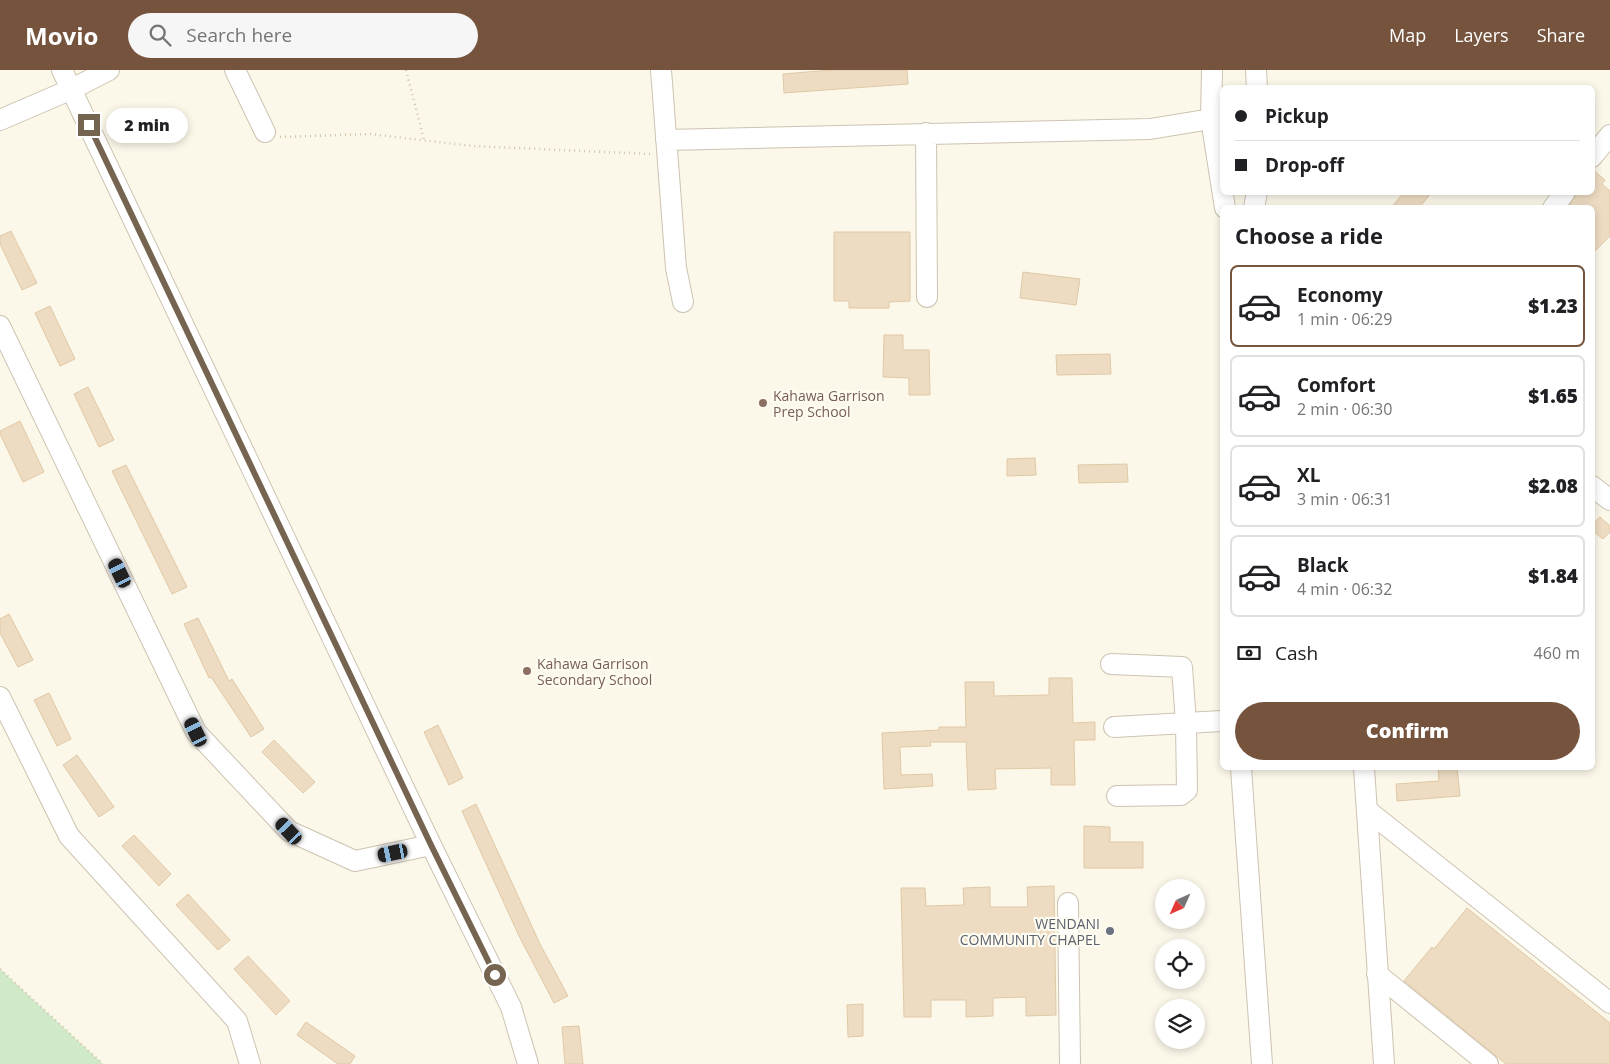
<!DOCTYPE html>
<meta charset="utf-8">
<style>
body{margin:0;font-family:"Open Sans",sans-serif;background:#f6f6f6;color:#202124;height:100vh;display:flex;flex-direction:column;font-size:19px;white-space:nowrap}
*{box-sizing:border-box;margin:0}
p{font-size:16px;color:#757577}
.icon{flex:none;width:28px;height:28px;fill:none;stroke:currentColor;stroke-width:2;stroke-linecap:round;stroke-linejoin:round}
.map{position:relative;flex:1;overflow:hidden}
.drawer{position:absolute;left:1220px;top:135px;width:375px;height:565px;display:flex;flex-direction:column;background:#fff;border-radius:8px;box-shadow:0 2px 8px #0003}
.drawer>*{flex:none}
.top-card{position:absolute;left:1220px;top:15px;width:375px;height:110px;border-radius:8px;box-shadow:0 2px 8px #0003;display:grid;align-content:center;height:110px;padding:0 15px;background:#fff}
.needle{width:32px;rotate:225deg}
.buttons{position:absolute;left:1155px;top:809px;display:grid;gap:10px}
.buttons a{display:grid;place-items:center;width:50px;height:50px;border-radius:50%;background:#fff;box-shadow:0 2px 8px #0003;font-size:25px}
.end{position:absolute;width:22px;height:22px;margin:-11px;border:6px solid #75644f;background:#fff;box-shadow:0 0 0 2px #fff}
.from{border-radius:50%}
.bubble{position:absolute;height:35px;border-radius:18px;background:#fff;box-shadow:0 2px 8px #0003;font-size:16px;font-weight:800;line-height:35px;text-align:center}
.car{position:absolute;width:15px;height:30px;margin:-15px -8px;border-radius:6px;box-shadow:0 0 4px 1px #0007;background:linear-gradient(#222 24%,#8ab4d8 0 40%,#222 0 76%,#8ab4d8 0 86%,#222 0)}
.top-card b{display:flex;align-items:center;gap:18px;height:48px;font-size:19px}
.top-card b+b{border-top:1px solid #e0e0e0}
.top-card i{width:12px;height:12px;background:#202124}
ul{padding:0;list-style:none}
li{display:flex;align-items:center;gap:15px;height:82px;margin:0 10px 8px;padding:0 5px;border:2px solid #e0e0e0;border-radius:8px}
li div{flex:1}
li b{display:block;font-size:19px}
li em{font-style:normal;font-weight:800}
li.active{border-color:#75533c}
li>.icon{width:45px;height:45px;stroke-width:1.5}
h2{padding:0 15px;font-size:22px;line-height:60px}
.pay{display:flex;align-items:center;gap:12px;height:55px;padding:0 15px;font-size:19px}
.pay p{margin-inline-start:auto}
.action{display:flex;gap:10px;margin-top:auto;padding:10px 15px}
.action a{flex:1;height:58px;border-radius:30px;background:#75533c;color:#fff;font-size:20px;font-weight:800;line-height:58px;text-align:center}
header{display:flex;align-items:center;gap:30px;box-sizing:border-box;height:70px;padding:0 25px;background:#75533c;color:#fff}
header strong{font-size:24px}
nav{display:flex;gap:28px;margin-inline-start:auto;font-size:18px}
.search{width:350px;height:45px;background:#f6f6f6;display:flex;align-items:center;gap:12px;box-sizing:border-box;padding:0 18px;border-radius:28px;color:#757577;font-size:19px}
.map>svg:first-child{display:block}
</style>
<header>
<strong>Movio</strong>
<div class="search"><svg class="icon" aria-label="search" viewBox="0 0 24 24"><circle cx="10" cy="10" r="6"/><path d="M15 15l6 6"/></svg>Search here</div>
<nav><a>Map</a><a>Layers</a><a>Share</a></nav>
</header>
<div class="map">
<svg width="1610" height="994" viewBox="0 0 1610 994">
<rect width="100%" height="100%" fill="#fbf8ea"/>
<path fill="#d0e9c9" d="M0,899L103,994H0Z"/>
<path fill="#eddcc2" stroke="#e1c8a5" d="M831,0H907L908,14L784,23L783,4Z
M1592,99L1605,110L1602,114L1610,121V166L1592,184V138H1568L1577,122H1592Z
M1404,122H1432L1419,138H1391Z
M11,161L37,213L22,220L0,174V166Z
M834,162H910V231L889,232V238H849V231H834Z
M1023,202L1080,209L1076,235L1020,228Z
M50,236L75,289L60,296L35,243Z
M884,265H903V280H929L930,325H909V308L883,307Z
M1110,284L1111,304L1057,305L1056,285Z
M88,317L114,370L99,377L74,324Z
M20,351L44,402L23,412L0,364V361Z
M1035,388L1036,405L1007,406V389Z
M1127,394L1128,412L1079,413L1078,395Z
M126,395L187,517L172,524L112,401Z
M1600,447L1610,456V462L1603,469L1592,460V455Z
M9,544L33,590L18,597L0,563V549Z
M198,548L229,611L232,609L264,659L251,667L211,607L209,608L184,554Z
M1049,608H1072L1073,653L1095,652V670H1074L1075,715H1051V698L995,699L996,719L968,720L966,672H930L931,676L900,677L901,705L932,704L933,716L884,719L882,663L939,660V657H966L965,612H994V626L1049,625Z
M49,623L71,669L57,676L34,630Z
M438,655L463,708L449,715L424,662Z
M274,670L315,712L303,723L262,682Z
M77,685L114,737L99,747L63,695Z
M1438,698H1457L1460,726L1397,731L1396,714L1439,711Z
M476,734L540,874L568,926L554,933L519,866L462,741Z
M1084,756L1110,757V772H1143V798H1084Z
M134,765L171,804L159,816L122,776Z
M1054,816L1056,945L1026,946V927L993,928V946L966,947V930H931V947H904L901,818H925L926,836L964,835L963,818L990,817V837H1028L1027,817Z
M188,824L230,870L218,880L176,835Z
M1467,838L1610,953V994H1506L1404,911L1432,877L1434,879Z
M248,886L290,931L276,945L234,899Z
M863,934V966L848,967L847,935Z
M306,952L355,986L350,994H338L297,965Z
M579,956L583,994H565L562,957Z"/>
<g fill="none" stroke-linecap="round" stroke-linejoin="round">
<g stroke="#cdc3b1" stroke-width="22">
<path id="minor" d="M62,0L431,775L511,937L528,994
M235,0L265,62
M661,0L676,198L683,232
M1212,0L1211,49L1225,138
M1256,0L1257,18
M0,50L72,19L109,0
M926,63L927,227
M666,70L1150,59L1211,49
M1592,87L1610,65
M1254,138L1257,122
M1553,138L1565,122
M0,256L196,662L289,761L355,791L431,775
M1592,416L1610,430
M1111,594L1182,597L1186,653L1187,720L1181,725L1117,726
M0,627L69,766L237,951L250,994
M1114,657L1222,651
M1241,698L1262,994
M1364,698L1384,994
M1367,740L1610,933
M1068,833L1070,994
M1377,904L1488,994"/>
</g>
<path stroke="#d4c2a6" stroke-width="2.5" stroke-dasharray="1 4" stroke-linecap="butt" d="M406,0L424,70
M280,67L370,64L472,76L650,84
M0,899L103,994"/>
<use href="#minor" stroke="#fff" stroke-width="20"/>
</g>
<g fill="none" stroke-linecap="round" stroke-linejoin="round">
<path stroke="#75644f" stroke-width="6" d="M89,55L431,775L495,905"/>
</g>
<g fill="#8d6e63" stroke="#fefbf1" stroke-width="2">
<circle cx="763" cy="333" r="5"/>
<circle cx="527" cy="601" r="5"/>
</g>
<circle fill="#6b7280" stroke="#fefbf1" stroke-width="2" cx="1110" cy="861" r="5"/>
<g text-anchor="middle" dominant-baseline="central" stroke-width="4.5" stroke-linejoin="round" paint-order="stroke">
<g font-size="14" fill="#785e54" stroke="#fefbf1" text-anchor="start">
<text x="773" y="325">Kahawa Garrison<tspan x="773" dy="16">Prep School</tspan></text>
<text x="537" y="593">Kahawa Garrison<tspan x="537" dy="16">Secondary School</tspan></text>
</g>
<g font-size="14" fill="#5b616d" stroke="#fefbf1" text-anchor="end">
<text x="1100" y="853">WENDANI<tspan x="1100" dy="16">COMMUNITY CHAPEL</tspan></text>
</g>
</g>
</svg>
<div class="buttons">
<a><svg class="needle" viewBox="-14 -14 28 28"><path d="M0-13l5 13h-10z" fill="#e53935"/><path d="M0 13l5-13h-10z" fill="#757577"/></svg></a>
<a><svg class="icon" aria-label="locate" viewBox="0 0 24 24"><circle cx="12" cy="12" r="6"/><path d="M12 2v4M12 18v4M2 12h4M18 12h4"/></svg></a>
<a><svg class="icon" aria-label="layers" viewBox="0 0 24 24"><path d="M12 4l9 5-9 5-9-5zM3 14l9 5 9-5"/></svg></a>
</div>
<i class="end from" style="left:495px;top:905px"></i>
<i class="end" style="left:89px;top:55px"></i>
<div class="bubble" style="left:106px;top:38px;width:82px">2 min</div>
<i class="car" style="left:120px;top:503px;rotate:334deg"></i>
<i class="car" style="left:196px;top:662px;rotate:334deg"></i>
<i class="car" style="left:289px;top:761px;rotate:317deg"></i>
<i class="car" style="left:393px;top:783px;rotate:258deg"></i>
<div class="top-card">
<b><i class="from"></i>Pickup</b>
<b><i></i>Drop-off</b>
</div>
<section class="drawer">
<h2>Choose a ride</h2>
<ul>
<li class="active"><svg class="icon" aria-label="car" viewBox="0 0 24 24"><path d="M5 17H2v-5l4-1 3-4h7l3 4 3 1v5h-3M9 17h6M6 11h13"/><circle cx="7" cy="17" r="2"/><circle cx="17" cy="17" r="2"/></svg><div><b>Economy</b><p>1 min · 06:29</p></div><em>$1.23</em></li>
<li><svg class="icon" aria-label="car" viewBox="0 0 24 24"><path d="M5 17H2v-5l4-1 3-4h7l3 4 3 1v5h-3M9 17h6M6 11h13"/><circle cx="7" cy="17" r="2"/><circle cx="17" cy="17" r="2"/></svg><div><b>Comfort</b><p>2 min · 06:30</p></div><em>$1.65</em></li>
<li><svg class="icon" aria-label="car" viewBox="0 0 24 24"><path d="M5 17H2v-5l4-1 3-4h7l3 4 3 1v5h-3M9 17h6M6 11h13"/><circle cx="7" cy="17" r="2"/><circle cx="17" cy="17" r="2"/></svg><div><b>XL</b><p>3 min · 06:31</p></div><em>$2.08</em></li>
<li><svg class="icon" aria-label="car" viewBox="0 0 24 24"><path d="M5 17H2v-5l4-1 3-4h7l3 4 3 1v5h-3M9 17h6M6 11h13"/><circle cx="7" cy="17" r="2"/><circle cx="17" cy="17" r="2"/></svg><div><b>Black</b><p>4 min · 06:32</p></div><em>$1.84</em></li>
</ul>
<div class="pay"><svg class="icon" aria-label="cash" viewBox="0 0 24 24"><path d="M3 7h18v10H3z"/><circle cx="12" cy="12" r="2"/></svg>Cash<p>460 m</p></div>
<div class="action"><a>Confirm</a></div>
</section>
</div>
